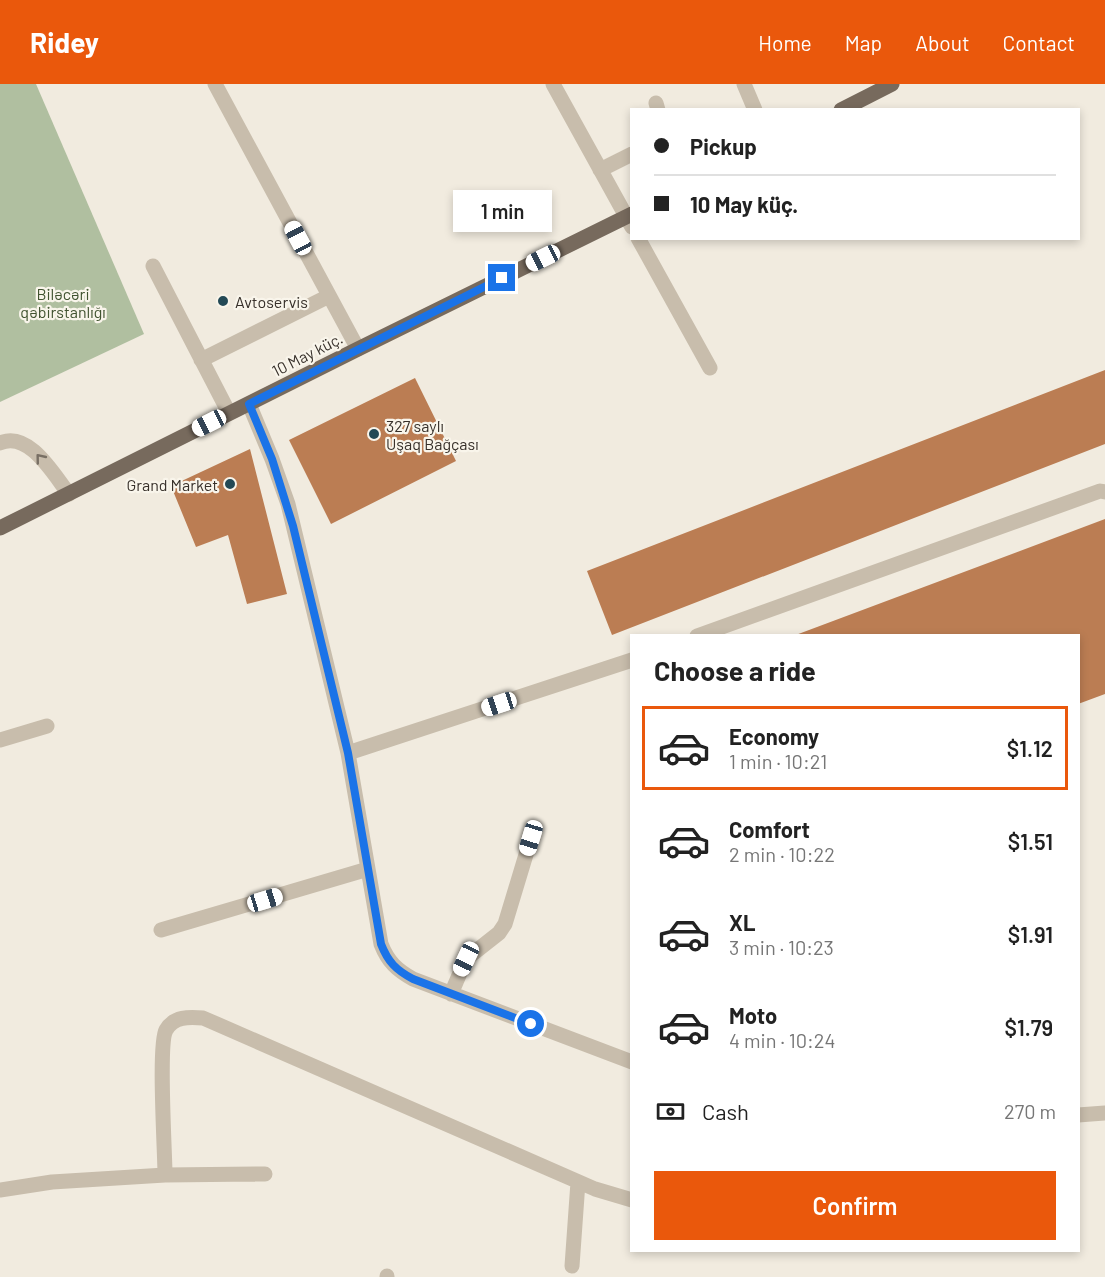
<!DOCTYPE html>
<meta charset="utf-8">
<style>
body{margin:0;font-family:Barlow,sans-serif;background:#f6f6f6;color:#222;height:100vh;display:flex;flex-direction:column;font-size:22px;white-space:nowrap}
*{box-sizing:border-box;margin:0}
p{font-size:20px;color:#767676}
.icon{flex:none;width:33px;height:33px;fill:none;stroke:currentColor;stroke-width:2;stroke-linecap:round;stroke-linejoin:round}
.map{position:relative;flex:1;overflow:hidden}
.side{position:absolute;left:630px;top:550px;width:450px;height:618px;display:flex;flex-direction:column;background:#fff;border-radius:0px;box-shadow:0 3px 9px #0003}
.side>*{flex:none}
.guide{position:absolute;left:630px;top:24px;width:450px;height:132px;border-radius:0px;box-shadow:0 3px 9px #0003;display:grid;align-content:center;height:132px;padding:0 24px;background:#fff}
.end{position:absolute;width:27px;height:27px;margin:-14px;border:8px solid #1a73e8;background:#fff;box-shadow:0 0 0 3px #fff}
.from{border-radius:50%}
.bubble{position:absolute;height:42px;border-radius:0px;background:#fff;box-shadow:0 3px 9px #0003;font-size:20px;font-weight:600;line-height:42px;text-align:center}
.car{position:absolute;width:18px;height:36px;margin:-18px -9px;border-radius:8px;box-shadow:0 0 4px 2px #0007;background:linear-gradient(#fff 24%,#345 0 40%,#fff 0 76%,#345 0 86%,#fff 0)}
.guide b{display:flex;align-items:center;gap:21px;height:57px;font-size:22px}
.guide b+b{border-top:2px solid #e0e0e0}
.guide i{width:15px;height:15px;background:#222}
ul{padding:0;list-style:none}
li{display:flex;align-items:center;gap:18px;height:84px;margin:0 12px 9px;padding:0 12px;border:3px solid transparent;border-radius:0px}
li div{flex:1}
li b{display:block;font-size:22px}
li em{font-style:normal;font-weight:600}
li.on{border-color:#ea580c}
li>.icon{width:54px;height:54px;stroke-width:1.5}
h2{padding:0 24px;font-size:27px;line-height:72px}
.pay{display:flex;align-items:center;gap:15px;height:66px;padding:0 24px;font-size:22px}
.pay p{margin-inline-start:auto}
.button{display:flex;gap:12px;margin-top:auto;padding:12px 24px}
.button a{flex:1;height:69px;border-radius:0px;background:#ea580c;color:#fff;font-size:24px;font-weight:600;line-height:69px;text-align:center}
header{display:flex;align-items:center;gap:36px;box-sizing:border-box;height:84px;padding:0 30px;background:#ea580c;color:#fff}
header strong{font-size:28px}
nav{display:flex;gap:33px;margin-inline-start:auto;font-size:21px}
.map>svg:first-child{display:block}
</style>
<header>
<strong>Ridey</strong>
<nav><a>Home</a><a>Map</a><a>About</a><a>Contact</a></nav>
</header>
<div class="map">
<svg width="1105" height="1193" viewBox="0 0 1105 1193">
<rect width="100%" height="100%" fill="#f1ebdf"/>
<path fill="#b0bfa0" d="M0,0H36L144,250L0,318Z"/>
<path fill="#bb7d53" d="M1105,286V360L612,551L587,487Z
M415,294L456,377L331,440L289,356Z
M250,365L287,510L247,520L228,451L196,463L171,402Z
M1105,435V610L1078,620V552H793Z"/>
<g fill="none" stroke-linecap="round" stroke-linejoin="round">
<path stroke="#c8bdac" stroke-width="15" d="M215,0L358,265
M553,0L632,143
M744,0L755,26
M656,19L658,26
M600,86L632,70
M638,154L710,284
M153,182L229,329
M201,276L329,212
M249,320L272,375L288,420L348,669L381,860C388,878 397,886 413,895L632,978
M0,359C29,346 54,391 69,410
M697,552L1100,407L1105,408
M0,656L47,642
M348,669L632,576
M161,846L368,785
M451,910L466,875L499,849L505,840L531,754
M1078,1031L1105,1029
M165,1091L265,1090
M0,1106L52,1098L165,1091C165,1068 158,960 166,946C174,932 189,933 203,934L595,1105L632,1116
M572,1182L578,1098
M387,1192V1193"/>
<path stroke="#776a5d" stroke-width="15" d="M841,26L892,0
M0,444L358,265L632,130"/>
</g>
<defs><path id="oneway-chevron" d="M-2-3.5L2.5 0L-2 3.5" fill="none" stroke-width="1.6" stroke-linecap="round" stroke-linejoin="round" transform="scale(1.5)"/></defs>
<use stroke="#786f64" href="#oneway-chevron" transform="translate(40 374) rotate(-129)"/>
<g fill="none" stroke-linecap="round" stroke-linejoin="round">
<path stroke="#1a73e8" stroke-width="8" d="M502,194L249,320L272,375L293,442L348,669L381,860C388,878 396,886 413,895L531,940"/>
</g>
<g fill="#234955" stroke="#f9f5eb" stroke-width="2">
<circle cx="223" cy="217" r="6"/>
<circle cx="374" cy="350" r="6"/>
<circle cx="230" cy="400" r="6"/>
</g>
<g text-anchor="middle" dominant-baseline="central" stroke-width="4.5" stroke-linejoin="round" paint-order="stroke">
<g font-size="16" fill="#415330" stroke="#f9f5eb">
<text x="63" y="209">Biləcəri<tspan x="63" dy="18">qəbirstanlığı</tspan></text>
</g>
<g font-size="16" fill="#37302a" stroke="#f9f5eb" text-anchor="start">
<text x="235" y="217">Avtoservis</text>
<text x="386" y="341">327 saylı<tspan x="386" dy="18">Uşaq Bağçası</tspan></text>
<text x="218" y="400" text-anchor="end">Grand Market</text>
</g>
<g font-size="16" fill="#37302a" stroke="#f9f5eb">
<text transform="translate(307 270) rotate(-27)">10 May küç.</text>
</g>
</g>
</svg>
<i class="end from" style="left:531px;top:940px"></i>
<i class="end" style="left:502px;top:194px"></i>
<div class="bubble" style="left:453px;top:106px;width:99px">1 min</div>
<i class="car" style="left:298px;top:154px;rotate:332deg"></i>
<i class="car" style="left:543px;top:174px;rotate:244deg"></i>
<i class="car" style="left:209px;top:339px;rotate:243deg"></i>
<i class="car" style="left:499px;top:620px;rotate:252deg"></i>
<i class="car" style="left:531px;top:754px;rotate:197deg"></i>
<i class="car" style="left:265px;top:816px;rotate:73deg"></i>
<i class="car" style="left:466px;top:875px;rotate:205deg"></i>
<div class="guide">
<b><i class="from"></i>Pickup</b>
<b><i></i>10 May küç.</b>
</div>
<section class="side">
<h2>Choose a ride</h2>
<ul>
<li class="on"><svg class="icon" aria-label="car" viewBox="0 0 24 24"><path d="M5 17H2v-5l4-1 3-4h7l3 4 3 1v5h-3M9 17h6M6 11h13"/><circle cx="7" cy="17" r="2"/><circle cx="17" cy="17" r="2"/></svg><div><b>Economy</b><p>1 min · 10:21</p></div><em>$1.12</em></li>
<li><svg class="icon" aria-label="car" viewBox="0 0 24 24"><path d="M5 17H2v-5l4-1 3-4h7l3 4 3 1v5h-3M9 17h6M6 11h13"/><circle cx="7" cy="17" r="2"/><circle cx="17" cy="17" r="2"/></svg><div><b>Comfort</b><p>2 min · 10:22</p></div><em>$1.51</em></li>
<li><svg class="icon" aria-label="car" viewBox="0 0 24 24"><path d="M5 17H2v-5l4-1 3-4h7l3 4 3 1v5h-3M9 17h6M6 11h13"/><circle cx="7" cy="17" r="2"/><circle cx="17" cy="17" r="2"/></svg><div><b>XL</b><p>3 min · 10:23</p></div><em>$1.91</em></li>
<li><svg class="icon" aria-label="car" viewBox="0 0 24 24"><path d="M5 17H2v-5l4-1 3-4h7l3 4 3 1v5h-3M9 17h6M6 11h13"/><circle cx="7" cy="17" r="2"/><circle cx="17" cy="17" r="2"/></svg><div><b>Moto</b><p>4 min · 10:24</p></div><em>$1.79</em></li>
</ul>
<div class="pay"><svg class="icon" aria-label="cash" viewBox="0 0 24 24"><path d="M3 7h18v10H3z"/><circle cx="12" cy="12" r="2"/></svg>Cash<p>270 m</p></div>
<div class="button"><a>Confirm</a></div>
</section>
</div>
